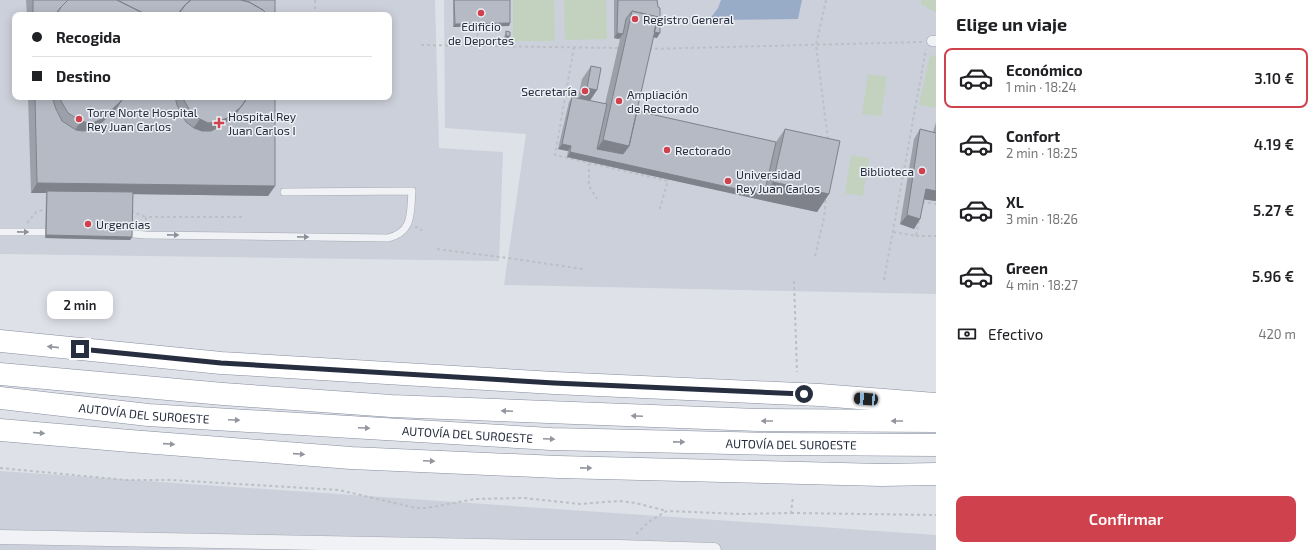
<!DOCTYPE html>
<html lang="es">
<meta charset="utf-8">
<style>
body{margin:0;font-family:"Exo 2",sans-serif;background:#f6f6f6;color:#202124;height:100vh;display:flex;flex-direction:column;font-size:15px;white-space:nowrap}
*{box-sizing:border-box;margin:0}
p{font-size:13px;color:#757577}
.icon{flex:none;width:22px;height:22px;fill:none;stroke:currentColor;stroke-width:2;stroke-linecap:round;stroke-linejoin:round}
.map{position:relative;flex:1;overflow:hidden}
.details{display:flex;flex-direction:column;background:#fff;width:380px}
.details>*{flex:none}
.guide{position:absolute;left:12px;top:12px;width:380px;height:88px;border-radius:8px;box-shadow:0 2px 10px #0003;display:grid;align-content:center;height:88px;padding:0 20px;background:#fff}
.end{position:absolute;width:18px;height:18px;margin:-9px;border:5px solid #272e3f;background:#fff;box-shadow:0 0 0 2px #fff}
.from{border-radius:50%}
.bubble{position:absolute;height:28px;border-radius:8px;background:#fff;box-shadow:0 2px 10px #0003;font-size:13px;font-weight:600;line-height:28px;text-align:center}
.car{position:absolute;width:12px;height:24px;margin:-12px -6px;border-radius:5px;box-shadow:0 0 3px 1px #0007;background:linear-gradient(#222 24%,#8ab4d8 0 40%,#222 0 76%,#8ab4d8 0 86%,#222 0)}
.guide b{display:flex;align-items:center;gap:14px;height:38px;font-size:15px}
.guide b+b{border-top:1px solid #e0e0e0}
.guide i{width:10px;height:10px;background:#202124}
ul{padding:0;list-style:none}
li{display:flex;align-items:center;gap:12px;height:60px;margin:0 8px 6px;padding:0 12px;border:2px solid transparent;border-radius:8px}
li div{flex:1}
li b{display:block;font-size:15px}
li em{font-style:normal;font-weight:600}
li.current{border-color:#cf414d}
li>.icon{width:36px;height:36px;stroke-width:1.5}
h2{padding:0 20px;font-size:18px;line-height:48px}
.pay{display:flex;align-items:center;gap:10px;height:44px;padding:0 20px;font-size:15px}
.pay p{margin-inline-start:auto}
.cta{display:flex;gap:8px;margin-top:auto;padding:8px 20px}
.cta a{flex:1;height:46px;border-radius:8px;background:#cf414d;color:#fff;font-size:16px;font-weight:600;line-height:46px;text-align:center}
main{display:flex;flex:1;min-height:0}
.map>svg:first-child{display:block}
</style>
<main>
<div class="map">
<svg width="936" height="550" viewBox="0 0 936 550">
<rect width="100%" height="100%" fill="#dee1e8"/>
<path fill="#ccd0da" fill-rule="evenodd" d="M0,0H435L439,148L503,152L499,261L0,254ZM15,15H389V97H15Z
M444,0H936V294L504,285L526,134L445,128Z
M0,471L936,535V550H0Z"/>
<path fill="#c2d2bf" d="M513,0H554L555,41H513Z
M564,0H606L607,39L565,40Z
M921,0H936V13L921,4Z
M930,55L936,56V108L919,105Z
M868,74L887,77L881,116L862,114Z
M851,155L869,158L863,196L845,193Z"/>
<path fill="#98acc8" d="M721,0H802L798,19L709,20L718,8Z"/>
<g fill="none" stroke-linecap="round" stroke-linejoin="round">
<g stroke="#a3a8b2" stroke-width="8">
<path id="service" d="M0,232H47
M134,234L146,235L388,238C414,232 410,212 412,191L284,192"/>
</g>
<g stroke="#a3a8b2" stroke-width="11">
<path id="pedestrian" d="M932,41H936"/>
</g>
<g stroke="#a3a8b2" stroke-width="15">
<path id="minor" d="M0,537L533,547H619L714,550"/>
</g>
<g stroke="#858d9e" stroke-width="23">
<g id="motorway">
<path d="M0,341L221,363L554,383L820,395L936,404"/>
<path d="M0,374L223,394L391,406L758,420L936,421"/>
<path id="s1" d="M0,398L148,415L551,439L779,444L936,445"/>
<path d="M0,430L130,441L351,458L558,467L882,475L936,474"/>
</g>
</g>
<path stroke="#bcbfc6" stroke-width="2" stroke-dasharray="3 3" stroke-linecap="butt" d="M826,0L816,45L828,140
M315,15V0
M477,27L478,46L618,48
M421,45L478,46
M574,47L555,155L668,181L659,211
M649,49L922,42
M589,163V186L597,199
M922,202L936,204
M131,211L146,217
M27,223L37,211L45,210
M146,226V217H244
M415,227L420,228L422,231
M893,232L916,236L919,220
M916,236H936
M437,249L508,258L583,269
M815,256L824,218L826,196
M884,280L926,49
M794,281L797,372
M0,468L126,480H171L339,490L416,508H427L475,499L524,498L580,504L619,501L636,503L667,511
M791,513L936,515
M636,534L650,521L667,511L741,514L791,513L793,496"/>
<use href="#service" stroke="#f1f2f6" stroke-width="7"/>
<use href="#pedestrian" stroke="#f1f2f6" stroke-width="10"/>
<use href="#minor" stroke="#f1f2f6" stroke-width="14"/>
<use href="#motorway" stroke="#fff" stroke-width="22"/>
</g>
<path fill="#9ca0a9" d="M26,0H275V15H27Z
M453,0H510V23L509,26L453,27Z
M614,0H657V38L653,37L637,111L776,142L785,129L829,194L817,212L567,157L568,151L558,149L569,102L572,97L578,98L582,79L591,66L597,90L590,101L605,104L620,39L614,38Z
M506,31L510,36L508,38H504L505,34Z
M28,97H275V186L268,196L133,194L132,237L130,240L45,238L46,193H31Z
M936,122V201L924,199L920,219L914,229L900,224L914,139L920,129L933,132Z"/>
<path fill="#7f828a" d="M510,23L509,26L453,27L455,24Z
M650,31L660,33L657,38L647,36Z
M617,33L623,34L619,39L614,38Z
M506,36H510L508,38H504Z
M587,88L597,90L588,103L577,101Z
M120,102L108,120L91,136L69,139L81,121Z
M241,107L228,124L215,136L187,137L200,119Z
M603,140L629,146L619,159L594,153Z
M562,144L571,146L568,151L558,149Z
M570,152L764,195L761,200L567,157Z
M773,182L829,194L817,212L761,200Z
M37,183L275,186L268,196L47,193V191L46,193H31Z
M926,189L936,191V201L920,199Z
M907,215L920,219L914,229L900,224Z
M46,235L132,237L130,240L45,238Z"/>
<path fill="#b5bac5" stroke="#7f828a" d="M33,0H68L61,7L55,15H33Z
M68,0H117L147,15H56L61,7Z
M117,0H191L186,4L178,15H147Z
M191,0H241L249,2L263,10L268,15H179L180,11L186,4Z
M241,0H275V15H268L263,10L249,2Z
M454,0H510V23L455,24Z
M618,0H657L658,7L660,8V33L654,32L658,17L632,11L626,19L623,34L617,33Z
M632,11L658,17L629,146L603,140Z
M506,31L510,32V36H506Z
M591,66L601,68L597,90L587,88Z
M35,97H52L56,109L62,121L76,130L83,131L90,130L97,127L115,110L124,97H175L177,105L186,122L194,128L202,131H211L221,126L235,115L248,97H275V186L37,183Z
M60,97H124L120,102L103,118L95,122L89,123L81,121L68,113L61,101Z
M182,97H248L241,107L227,118L217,122L208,123L200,119L192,114Z
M572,97L607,104L597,149L623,154L629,146L637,111L776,142L764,195L570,152L571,146L562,144Z
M785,129L840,141L829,194L773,182Z
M920,129L936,133V191L926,189L920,219L907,215Z
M47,191L133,192L132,237L46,235Z"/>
<defs><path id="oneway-solid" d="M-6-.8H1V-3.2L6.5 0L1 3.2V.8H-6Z"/></defs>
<g fill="#8c909a">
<use href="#oneway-solid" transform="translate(23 232) rotate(1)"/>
<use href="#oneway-solid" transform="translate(173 235) rotate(1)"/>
<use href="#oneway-solid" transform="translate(303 237) rotate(1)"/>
</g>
<g fill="#93969f">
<use href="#oneway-solid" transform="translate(53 347) rotate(-174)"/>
<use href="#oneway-solid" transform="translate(507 411) rotate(-178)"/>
<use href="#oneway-solid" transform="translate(637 416) rotate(-178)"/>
<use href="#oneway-solid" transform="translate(234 420) rotate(3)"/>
<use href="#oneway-solid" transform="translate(767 421) rotate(-180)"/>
<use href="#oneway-solid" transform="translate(897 421) rotate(-180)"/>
<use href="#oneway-solid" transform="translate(364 428) rotate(3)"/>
<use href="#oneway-solid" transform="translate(39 433) rotate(5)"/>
<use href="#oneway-solid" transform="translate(549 439) rotate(3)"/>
<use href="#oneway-solid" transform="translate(679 442) rotate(1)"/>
<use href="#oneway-solid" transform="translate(169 444) rotate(4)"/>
<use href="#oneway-solid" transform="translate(299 454) rotate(4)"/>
<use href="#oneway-solid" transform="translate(429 461) rotate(2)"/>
<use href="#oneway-solid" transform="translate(586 468) rotate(1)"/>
</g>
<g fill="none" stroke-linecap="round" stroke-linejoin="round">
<path stroke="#272e3f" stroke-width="5" d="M80,349L221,363L554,383L804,394"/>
</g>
<g fill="#cf414d" stroke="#edf0f5" stroke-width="1.5">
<circle cx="481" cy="13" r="4"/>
<circle cx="635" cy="19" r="4"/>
<circle cx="585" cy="91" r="4"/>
<circle cx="619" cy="101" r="4"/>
<circle cx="79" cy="119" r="4"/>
<path d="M217 117h4v4h4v4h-4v4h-4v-4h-4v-4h4z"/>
<circle cx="667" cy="150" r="4"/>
<circle cx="922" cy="171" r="4"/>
<circle cx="728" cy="181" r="4"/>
<circle cx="88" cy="224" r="4"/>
</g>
<g text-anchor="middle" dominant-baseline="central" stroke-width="3" stroke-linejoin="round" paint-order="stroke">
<g font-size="12" fill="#272e3f" stroke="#edf0f5" text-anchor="start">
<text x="643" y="19">Registro General</text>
<text x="481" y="26" text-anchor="middle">Edificio<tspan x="481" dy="14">de Deportes</tspan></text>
<text x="577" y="91" text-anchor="end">Secretaría</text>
<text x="627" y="94">Ampliación<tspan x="627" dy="14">de Rectorado</tspan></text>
<text x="87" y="112">Torre Norte Hospital<tspan x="87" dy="14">Rey Juan Carlos</tspan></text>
<text x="228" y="116">Hospital Rey<tspan x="228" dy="14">Juan Carlos I</tspan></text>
<text x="675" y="150">Rectorado</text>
<text x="914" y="171" text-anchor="end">Biblioteca</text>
<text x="736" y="174">Universidad<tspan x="736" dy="14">Rey Juan Carlos</tspan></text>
<text x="96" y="224">Urgencias</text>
</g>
<g font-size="12" fill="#272e3f" stroke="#edf0f5">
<text stroke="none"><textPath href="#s1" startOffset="145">AUTOVÍA DEL SUROESTE</textPath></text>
<text stroke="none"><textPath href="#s1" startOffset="469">AUTOVÍA DEL SUROESTE</textPath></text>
<text stroke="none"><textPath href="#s1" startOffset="793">AUTOVÍA DEL SUROESTE</textPath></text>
</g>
</g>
</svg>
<i class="end from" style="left:804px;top:394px"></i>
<i class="end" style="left:80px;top:349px"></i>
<div class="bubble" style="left:47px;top:291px;width:66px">2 min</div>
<i class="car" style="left:866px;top:399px;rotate:274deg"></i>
<div class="guide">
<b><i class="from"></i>Recogida</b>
<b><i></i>Destino</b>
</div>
</div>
<section class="details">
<h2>Elige un viaje</h2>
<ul>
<li class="current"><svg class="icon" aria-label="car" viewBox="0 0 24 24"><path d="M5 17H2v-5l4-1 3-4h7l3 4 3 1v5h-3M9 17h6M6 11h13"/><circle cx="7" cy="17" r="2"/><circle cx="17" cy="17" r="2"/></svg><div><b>Económico</b><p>1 min · 18:24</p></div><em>3.10 €</em></li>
<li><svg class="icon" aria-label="car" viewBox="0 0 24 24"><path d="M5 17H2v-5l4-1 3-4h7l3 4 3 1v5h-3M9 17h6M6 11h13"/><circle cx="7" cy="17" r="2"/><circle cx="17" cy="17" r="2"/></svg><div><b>Confort</b><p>2 min · 18:25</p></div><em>4.19 €</em></li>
<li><svg class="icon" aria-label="car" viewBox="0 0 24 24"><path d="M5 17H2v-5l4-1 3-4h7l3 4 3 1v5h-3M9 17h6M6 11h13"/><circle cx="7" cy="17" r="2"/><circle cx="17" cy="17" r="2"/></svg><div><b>XL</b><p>3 min · 18:26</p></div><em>5.27 €</em></li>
<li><svg class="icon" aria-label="car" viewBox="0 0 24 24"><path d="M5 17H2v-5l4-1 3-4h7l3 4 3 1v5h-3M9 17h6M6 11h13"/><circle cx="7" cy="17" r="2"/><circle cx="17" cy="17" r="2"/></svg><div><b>Green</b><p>4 min · 18:27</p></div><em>5.96 €</em></li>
</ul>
<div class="pay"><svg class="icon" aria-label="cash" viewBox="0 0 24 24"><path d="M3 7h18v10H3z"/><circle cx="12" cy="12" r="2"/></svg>Efectivo<p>420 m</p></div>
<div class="cta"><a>Confirmar</a></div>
</section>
</main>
